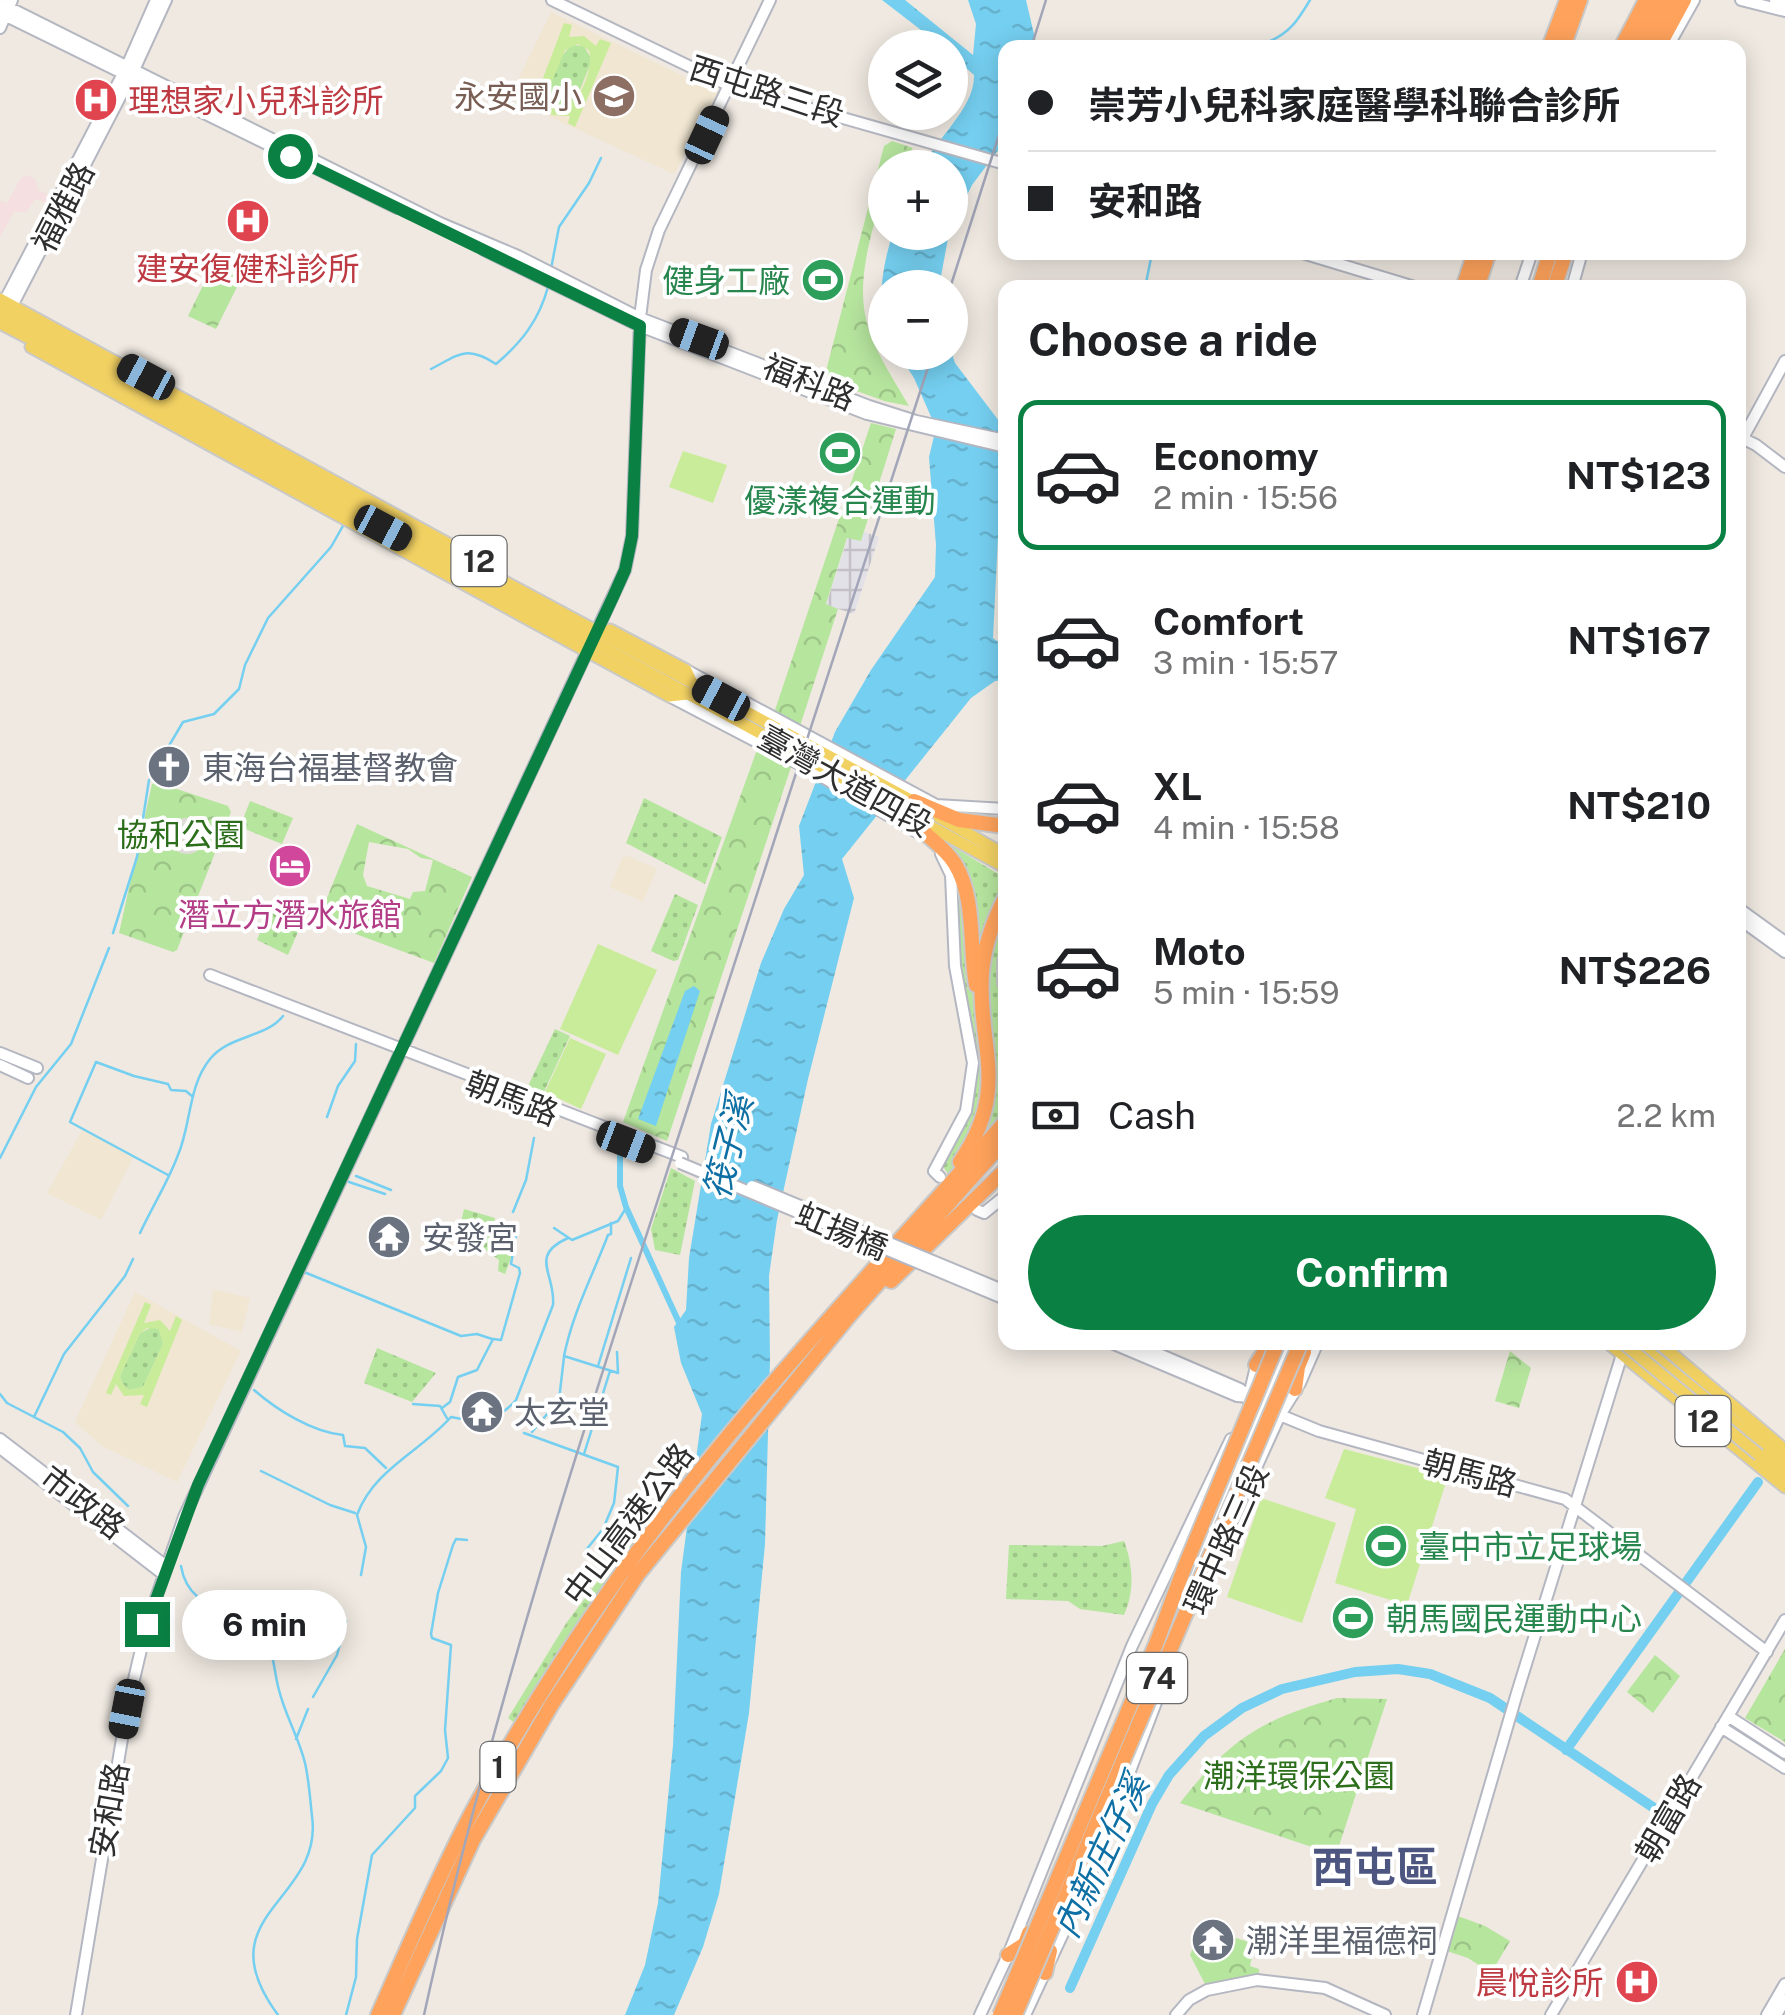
<!DOCTYPE html>
<meta charset="utf-8">
<style>
body{margin:0;font-family:"Public Sans","Noto Sans TC",sans-serif;background:#f2f2f2;color:#202124;height:100vh;display:flex;flex-direction:column;font-size:38px;white-space:nowrap}
*{box-sizing:border-box;margin:0}
p{font-size:32px;color:#757577}
.icon{flex:none;width:55px;height:55px;fill:none;stroke:currentColor;stroke-width:2;stroke-linecap:round;stroke-linejoin:round}
.map{position:relative;flex:1;overflow:hidden}
.drawer{position:absolute;left:998px;top:280px;width:748px;height:1070px;display:flex;flex-direction:column;background:#fff;border-radius:20px;box-shadow:0 5px 25px #0003}
.drawer>*{flex:none}
.guide{position:absolute;left:998px;top:40px;width:748px;height:220px;border-radius:20px;box-shadow:0 5px 25px #0003;display:grid;align-content:center;height:220px;padding:0 30px;background:#fff}
.controls{position:absolute;left:868px;top:30px;display:grid;gap:20px}
.controls a{display:grid;place-items:center;width:100px;height:100px;border-radius:50%;background:#fff;box-shadow:0 5px 25px #0003;font-size:50px}
.end{position:absolute;width:45px;height:45px;margin:-22px;border:12px solid #0b8043;background:#fff;box-shadow:0 0 0 5px #fff}
.from{border-radius:50%}
.bubble{position:absolute;height:70px;border-radius:35px;background:#fff;box-shadow:0 5px 25px #0003;font-size:32px;font-weight:700;line-height:70px;text-align:center}
.car{position:absolute;width:30px;height:60px;margin:-30px -15px;border-radius:12px;box-shadow:0 0 8px 2px #0007;background:linear-gradient(#222 24%,#8ab4d8 0 40%,#222 0 76%,#8ab4d8 0 86%,#222 0)}
.guide b{display:flex;align-items:center;gap:35px;height:95px;font-size:38px}
.guide b+b{border-top:2px solid #e0e0e0}
.guide i{width:25px;height:25px;background:#202124}
ul{padding:0;list-style:none}
li{display:flex;align-items:center;gap:30px;height:150px;margin:0 20px 15px;padding:0 10px;border:5px solid transparent;border-radius:20px}
li div{flex:1}
li b{display:block;font-size:38px}
li em{font-style:normal;font-weight:700}
li.selected{border-color:#0b8043}
li>.icon{width:90px;height:90px;stroke-width:1.5}
h2{padding:0 30px;font-size:45px;line-height:120px}
.pay{display:flex;align-items:center;gap:25px;height:110px;padding:0 30px;font-size:38px}
.pay p{margin-inline-start:auto}
.primary-button{display:flex;gap:20px;margin-top:auto;padding:20px 30px}
.primary-button a{flex:1;height:115px;border-radius:60px;background:#0b8043;color:#fff;font-size:40px;font-weight:700;line-height:115px;text-align:center}
.map>svg:first-child{display:block}
</style>
<div class="map">
<svg width="1785" height="2015" viewBox="0 0 1785 2015">
<defs>
<pattern id="industrial-grid" width="8" height="8" patternUnits="userSpaceOnUse" patternTransform="scale(2.5)"><rect width="8" height="8" fill="#e3e1e8"/><path d="M0 4h8M4 0v8" fill="none" stroke="#c3c1c7"/></pattern>
<pattern id="grass-dots" width="8" height="8" patternUnits="userSpaceOnUse" patternTransform="scale(2.5)"><rect width="8" height="8" fill="#b6e59e"/><path d="M2 2h.1M6 6h.1" fill="none" stroke="#9dc588" stroke-width="1.8" stroke-linecap="round"/></pattern>
<pattern id="park-crowns" width="20" height="18" patternUnits="userSpaceOnUse" patternTransform="scale(2.5)"><rect width="20" height="18" fill="#b6e59e"/><path d="M2 6a3 3 0 1 1 6 0M12 15a3 3 0 1 1 6 0" fill="none" stroke="#9dc588"/></pattern>
<pattern id="water-ripples" width="26" height="14" patternUnits="userSpaceOnUse" patternTransform="scale(2.5)"><rect width="26" height="14" fill="#75cff0"/><path d="M2 4q2-2 4 0t4 0M15 11q2-2 4 0t4 0" fill="none" stroke="#66b2ce"/></pattern>
</defs>
<rect width="100%" height="100%" fill="#efe9e1"/>
<path fill="url(#industrial-grid)" d="M864,532L879,537L854,614L826,605L848,537L861,541Z"/>
<path fill="#f0e6d1" d="M551,12L718,93L674,174L509,98Z
M628,856L657,869L643,902L610,887L622,858Z
M83,1129L133,1158L101,1220L47,1193Z
M213,1289L250,1298L242,1332L209,1324Z
M135,1292L241,1351L177,1482L102,1446L75,1422Z"/>
<path fill="#f5dfe0" d="M27,175L36,180L38,190L53,197L50,204L35,199L26,212H14L0,237V201L7,203L21,178Z"/>
<path fill="url(#grass-dots)" d="M572,45L584,46L592,60L575,102L561,108L551,102C546,86 559,55 572,45Z
M644,798L722,837L705,884L626,843Z
M250,801L293,818L282,844L240,827Z
M947,843L1005,878V888L997,901L979,972L969,895L944,845Z
M958,875L985,1093L957,1163L948,1174L942,1165C964,1125 984,1087 974,1039C970,1019 964,999 961,978C957,944 956,910 954,876Z
M675,894L698,905L678,960L673,961L651,951Z
M1005,905L1002,988L1005,995V1110L976,1146L993,1099L996,1076L984,969Z
M269,910L298,922L300,927L288,955L257,940Z
M555,1029L570,1036L543,1094L530,1089L529,1084Z
M671,1168L695,1181L680,1255L655,1250L651,1229Z
M464,1209L495,1218L490,1245L514,1250L505,1274L498,1271L499,1260L487,1251L456,1244Z
M152,1327L159,1329L163,1344L143,1387L129,1390L122,1383L120,1376L140,1333Z
M377,1348L436,1373L412,1402L364,1383Z
M646,1530L515,1723L508,1718L567,1622L635,1532Z
M1124,1541C1133,1565 1135,1591 1124,1615L1080,1609L1068,1601L1006,1599L1009,1545L1102,1546Z"/>
<path fill="url(#park-crowns)" fill-rule="evenodd" d="M892,141L913,148L899,167L885,168C885,195 875,217 869,244C852,320 873,344 909,406L884,401L827,380L825,375L884,146Z
M213,265L241,279L216,329L188,316Z
M871,423L896,429L861,541L847,538L826,604L838,609L799,729L773,716Z
M758,747L792,764L667,1141L623,1122Z
M156,782L228,806L231,812L177,950L173,952L119,933L152,784Z
M357,824L472,877L434,963L318,920ZM369,842L408,849L421,858L433,860L425,891L413,892L410,899L367,886L363,875Z
M1510,1351L1531,1368L1519,1408L1495,1401Z
M1785,1649V1742L1745,1718Z
M1655,1655L1680,1676L1653,1713L1627,1692Z
M1337,1698L1387,1699L1336,1855L1180,1803C1229,1740 1260,1720 1337,1698Z
M1458,1916L1485,1926L1510,1941L1491,1973L1468,1958L1447,1951Z
M1201,1927L1255,1944L1250,1966L1259,1969V1977L1206,1986L1190,1955Z"/>
<path fill="#c9ec9a" fill-rule="evenodd" d="M564,23L572,25L569,37L584,36L596,46L600,39L611,43L575,127L568,123L570,116L552,115L543,106L540,110L532,107ZM578,44L589,50C595,69 575,121 551,102L549,89L565,50Z
M683,451L727,465L713,503L669,487Z
M598,944L657,970L618,1055L560,1029Z
M570,1038L606,1054L581,1109L545,1092Z
M145,1302L151,1305L144,1323L160,1320L170,1331L176,1316L182,1320L147,1407L140,1404L144,1395L124,1396L116,1384L111,1395L106,1393ZM147,1328L159,1329L163,1344L143,1387L129,1390L122,1383L120,1376L140,1333Z
M1344,1449L1448,1476L1407,1605L1335,1583L1356,1509L1325,1498Z
M1261,1498L1336,1523L1302,1623L1227,1597Z"/>
<path fill="#dfdcd8" d="M169 836a18 18 0 1 1 36 0a18 18 0 1 1-36 0Z"/>
<path fill="url(#water-ripples)" d="M882,0H905L973,55L976,24L968,0H1026L1037,47L1005,48V141L972,185L950,230V168L923,167C936,138 975,108 974,75L950,54V48L943,47Z
M893,233H949L939,287L885,288V330C877,298 883,263 893,233Z
M950,348L955,363L999,421L1000,496L993,638L1005,647V680L995,681L971,698L842,859L854,898L808,1079L777,1220L769,1276L770,1360L765,1544L749,1713L719,1894L703,1947L674,2015H625L645,1965L658,1903L673,1745L681,1572L702,1414L681,1363L674,1327L686,1310L689,1258L711,1124L761,963L784,909L804,875L799,826L835,732L871,670L935,577L936,545L929,457L936,428L914,378L898,353L950,352Z
M694,986L700,991L656,1126L638,1119L685,991Z"/>
<g fill="none" stroke-linecap="round" stroke-linejoin="round">
<path stroke="#75cff0" stroke-width="2.5" d="M1267,48L1268,42C1290,33 1298,20 1310,0
M1144,252L1151,258L1145,288
M551,269L559,227L589,183L601,158
M431,369C460,354 467,345 496,364C522,342 539,320 548,287
M154,771L183,722L214,714L239,689L245,665L268,618L331,547L344,524
M113,933L137,857L149,780
M327,1117L338,1086L355,1061L356,1044
M0,1158L36,1087L71,1044L109,948
M168,1175L70,1122L96,1062L134,1076L168,1084L171,1090L186,1091L193,1097
M356,1176L391,1190
M349,1182L385,1194
M513,1212L526,1180L534,1138
M611,1223V1234L608,1235C592,1277 573,1312 564,1356L618,1373L617,1352
M554,1228L572,1240L618,1221L626,1208
M140,1233C152,1207 168,1182 178,1155C191,1125 188,1086 210,1059C229,1035 266,1038 283,1016
M304,1272L461,1336L477,1334L492,1339
M598,1366L631,1258
M254,1390C277,1410 312,1432 343,1435L345,1446L365,1448L386,1468
M0,1394L7,1403L63,1432L80,1448L93,1472L128,1506
M413,1404L440,1406L448,1420
M442,1408L450,1402L458,1377L477,1370L493,1339L501,1340L520,1273L519,1268L511,1264L517,1230
M34,1417L64,1354L125,1276L133,1259
M532,1432L559,1400L564,1357
M524,1433L618,1467L614,1503L603,1529L586,1550
M584,1454L610,1371
M261,1471L330,1505L355,1513
M181,1566C189,1615 240,1606 264,1639C275,1653 274,1674 279,1690C285,1715 299,1738 305,1763C309,1780 310,1799 312,1816C324,1902 203,1914 278,2015
M361,1575L366,1547L357,1515C374,1469 420,1452 451,1417C478,1423 497,1422 516,1400L553,1305C556,1274 528,1256 568,1238
M313,1697L337,1655L346,1621
M296,1739L308,1709
M346,2015L356,1977L357,1939L372,1855L415,1808V1796L441,1771L448,1758L445,1730L451,1645L432,1638L431,1634L438,1593L453,1545L456,1539L467,1540"/>
<path stroke="#75cff0" stroke-width="6" d="M620,1146V1186L626,1207L681,1327"/>
<path stroke="#75cff0" stroke-width="10" d="M1566,1750L1758,1482
M1070,1988L1152,1804L1169,1775L1204,1736L1242,1708L1282,1689L1355,1672L1398,1669L1430,1674L1490,1698L1657,1810"/>
<g stroke="#b4b7c1" stroke-width="14">
<path id="secondary" d="M552,0L730,86L1005,164
M1741,0L1785,11
M1775,0L1785,2
M0,3L440,223L518,256L640,318L869,406L916,421L1005,440
M0,13L397,208
M0,28L12,0
M1667,48L1694,0
M484,250L640,326L867,414L1005,447
M1299,252L1418,288
M1520,288L1532,252
M1572,288L1582,252
M4,302L127,66L156,0
M12,306L134,70L166,0
M1738,436L1756,445L1785,467
M1738,447L1785,361
M686,670L936,805L1005,809
M669,696L805,767L922,835
M1738,908L1785,942
M1738,918L1785,952
M210,975L682,1157
M0,1053L37,1068
M0,1065L28,1078
M940,1177L934,1171L966,1111L973,1063L955,966L951,875L941,854
M977,1210L984,1213L1005,1196
M1109,1342L1237,1396L1249,1397
M1131,1342L1240,1389L1252,1399
M1284,1365L1293,1342
M1248,1400L1258,1358
M1275,1413L1319,1431L1565,1499L1767,1652
M0,1439L166,1566
M0,1448L163,1574
M1230,1525L1280,1415L1300,1383L1318,1342
M1179,1600L1282,1353
M1728,1716L1785,1753
M1721,1727L1785,1768
M76,2015L127,1709L147,1624L184,1517L625,570L632,536L640,318L646,270L659,230L770,0
M980,2015L1008,1955L1132,1646L1231,1439
M1025,2015L1092,1871L1163,1684
M1176,2015L1189,2000L1207,1990L1257,1980L1325,1988L1385,2015
M1423,2015L1517,1693L1624,1348
M1551,2015L1785,1620
M1767,2015L1785,1984
M1776,2015L1785,2000"/>
</g>
<g stroke="#c9c9c9" stroke-width="15">
<path id="primary" d="M0,299L487,565
M0,311L920,805
M0,323L196,425L1005,867
M31,347L669,696L687,694
M610,630L686,670L692,683
M939,817L1005,855
M1607,1342L1785,1487
M1636,1342L1785,1463
M1658,1342L1785,1450
M1759,1455L1785,1475"/>
</g>
<g stroke="#c9c9c9" stroke-width="18">
<path id="highway" d="M1549,48L1567,0
M1563,48L1580,0
M1621,48L1646,0
M1631,48L1657,0
M1647,48L1672,0
M1658,48L1684,0
M1463,288L1475,252
M1477,288L1489,252
M1539,288L1550,252
M1554,288L1566,252
M914,801L959,820L1005,826
M907,813C919,833 942,843 955,864C976,898 969,947 976,985
M1005,962V983
M960,1162C1011,1087 977,1048 982,973C984,947 993,921 1005,898
M891,1281L1005,1170
M1256,1365L1271,1342
M1295,1389L1298,1367L1304,1352
M1008,1955L1025,1944L1029,1933
M1045,1973L1050,1951
M378,2015C408,1948 436,1880 470,1816C514,1734 564,1654 618,1578C734,1416 874,1271 1005,1122
M393,2015L473,1840L552,1704L638,1574L849,1316L1005,1140"/>
</g>
<use href="#secondary" stroke="#fff" stroke-width="10"/>
<use href="#primary" stroke="#f2d163" stroke-width="11"/>
<use href="#highway" stroke="#ffa35c" stroke-width="14"/>
<path stroke="#a3a6b8" stroke-width="2.5" d="M1031,48L1046,0
M950,288L1005,116
M424,2015C492,1705 592,1402 690,1101C771,851 851,602 933,352"/>
<g stroke="#b4b7c1" stroke-width="14" stroke-linecap="butt">
<path id="secondary-bridge" d="M680,1163L1005,1299
M752,1186L1005,1291"/>
</g>
<g stroke="#c9c9c9" stroke-width="15" stroke-linecap="butt">
<path id="primary-bridge" d="M1622,1342L1759,1455"/>
</g>
<g stroke="#c9c9c9" stroke-width="18" stroke-linecap="butt">
<path id="highway-bridge" d="M1000,2015L1156,1644L1185,1566L1278,1342
M1015,2015L1301,1342"/>
</g>
<use href="#secondary-bridge" stroke="#fff" stroke-width="10"/>
<use href="#primary-bridge" stroke="#f2d163" stroke-width="11"/>
<use href="#highway-bridge" stroke="#ffa35c" stroke-width="14"/>
</g>
<g fill="none" stroke-linecap="round" stroke-linejoin="round">
<path stroke="#0b8043" stroke-width="12" d="M147,1624L198,1485L613,597L625,570L632,536L640,326L290,156"/>
</g>
<defs>
<g id="school-disc" transform="scale(2.25)"><circle r="9.5" fill="#8d6e63" stroke="#fff"/><path d="M0-5L7-2L0 1L-7-2ZM-4 1L0 2.5L4 1V4Q0 6-4 4Z" fill="#fff"/></g>
<g id="hospital-disc" transform="scale(2.25)"><circle r="9.5" fill="#e0444e" stroke="#fff"/><path d="M-5-5h3v3.5h4V-5h3V5h-3V1.5h-4V5h-3Z" fill="#fff"/></g>
<g id="stadium-disc" transform="scale(2.25)"><circle r="9.5" fill="#2e9e5b" stroke="#fff"/><path d="M0-5a6.5 5 0 1 0 0 10a6.5 5 0 1 0 0-10ZM-3.5-1.8h7v3.6h-7Z" fill="#fff"/></g>
<g id="church-disc" transform="scale(2.25)"><circle r="9.5" fill="#6b7280" stroke="#fff"/><path d="M-1.2-6h2.4v3.5h3.3v2.4h-3.3V6h-2.4V-.1h-3.3v-2.4h3.3Z" fill="#fff"/></g>
<g id="hotel-disc" transform="scale(2.25)"><circle r="9.5" fill="#d1479c" stroke="#fff"/><path d="M-6-4.5h1.5V1H6V5H4.5V3h-9V5H-6ZM-4 0a1.8 1.8 0 1 1 3.6 0ZM.5 0V-2.5h3Q6-2.5 6 0Z" fill="#fff"/></g>
<g id="temple-disc" transform="scale(2.25)"><circle r="9.5" fill="#6b7280" stroke="#fff"/><path d="M0-6L5-2H3V0L6.5 2.5H4V6H1.5V3h-3V6H-4V2.5H-6.5L-3 0V-2H-5Z" fill="#fff"/></g>
</defs>
<g fill-rule="evenodd">
<use href="#school-disc" x="614" y="96"/>
<use href="#hospital-disc" x="96" y="100"/>
<use href="#hospital-disc" x="248" y="221"/>
<use href="#stadium-disc" x="823" y="280"/>
<use href="#stadium-disc" x="840" y="453"/>
<use href="#church-disc" x="169" y="767"/>
<use href="#hotel-disc" x="290" y="866"/>
<use href="#temple-disc" x="389" y="1237"/>
<use href="#temple-disc" x="482" y="1412"/>
<use href="#stadium-disc" x="1386" y="1546"/>
<use href="#stadium-disc" x="1353" y="1618"/>
<use href="#temple-disc" x="1213" y="1940"/>
<use href="#hospital-disc" x="1637" y="1982"/>
</g>
<g text-anchor="middle" dominant-baseline="central" stroke-width="8" stroke-linejoin="round" paint-order="stroke">
<g fill="#fff" stroke="#6d6d6d" stroke-width="2.5">
<rect x="451.5" y="536" width="55" height="50" rx="8"/>
<rect x="1675.5" y="1396" width="55" height="50" rx="8"/>
<rect x="1127" y="1653" width="60" height="50" rx="8"/>
<rect x="480.5" y="1742" width="35" height="50" rx="8"/>
</g>
<g font-size="30" font-weight="bold" fill="#2e2e2e">
<text x="479" y="561">12</text>
<text x="1703" y="1421">12</text>
<text x="1157" y="1678">74</text>
<text x="498" y="1767">1</text>
</g>
<g font-size="32" fill="#2e2e2e" stroke="#fff">
<text transform="translate(767 91) rotate(18)">西屯路三段</text>
<text transform="translate(63 207) rotate(-63)">福雅路</text>
<text transform="translate(809 382) rotate(22)">福科路</text>
<text transform="translate(845 781) rotate(29)">臺灣大道四段</text>
<text transform="translate(512 1098) rotate(21)">朝馬路</text>
<text transform="translate(842 1231) rotate(23)">虹揚橋</text>
<text transform="translate(1470 1473) rotate(15)">朝馬路</text>
<text transform="translate(83 1502) rotate(38)">市政路</text>
<text transform="translate(628 1524) rotate(-53)">中山高速公路</text>
<text transform="translate(1226 1539) rotate(-66)">環中路三段</text>
<text transform="translate(109 1810) rotate(-80)">安和路</text>
<text transform="translate(1668 1818) rotate(-60)">朝富路</text>
</g>
<g font-size="32" fill="#785e54" stroke="#fff" text-anchor="end">
<text x="582" y="96">永安國小</text>
</g>
<g font-size="32" fill="#be3a42" stroke="#fff" text-anchor="start">
<text x="128" y="100">理想家小兒科診所</text>
<text x="248" y="268" text-anchor="middle">建安復健科診所</text>
<text x="1604" y="1982" text-anchor="end">晨悅診所</text>
</g>
<g font-size="32" fill="#27864d" stroke="#fff" text-anchor="start">
<text x="790" y="280" text-anchor="end">健身工廠</text>
<text x="840" y="500" text-anchor="middle">優漾複合運動</text>
<text x="1418" y="1546">臺中市立足球場</text>
<text x="1386" y="1618">朝馬國民運動中心</text>
</g>
<g font-size="32" fill="#5b616d" stroke="#fff" text-anchor="start">
<text x="202" y="767">東海台福基督教會</text>
<text x="422" y="1237">安發宮</text>
<text x="514" y="1412">太玄堂</text>
<text x="1246" y="1940">潮洋里福德祠</text>
</g>
<g font-size="32" fill="#2c6e1b" stroke="#fff">
<text x="181" y="834">協和公園</text>
<text x="1299" y="1775">潮洋環保公園</text>
</g>
<g font-size="32" fill="#b23c85" stroke="#fff">
<text x="290" y="914">潛立方潛水旅館</text>
</g>
<g font-size="35" font-style="italic" fill="#0d6fa3" stroke="#fff">
<text transform="translate(728 1147) rotate(-76)">筏子溪</text>
<text transform="translate(1101 1856) rotate(-65)">內新庄仔溪</text>
</g>
<g font-size="42" font-weight="bold" fill="#4d5680" stroke="#fff">
<text x="1375" y="1866">西屯區</text>
</g>
</g>
</svg>
<div class="controls">
<a><svg class="icon" aria-label="layers" viewBox="0 0 24 24"><path d="M12 4l9 5-9 5-9-5zM3 14l9 5 9-5"/></svg></a>
<a>+</a>
<a>−</a>
</div>
<i class="end from" style="left:290px;top:156px"></i>
<i class="end" style="left:147px;top:1624px"></i>
<div class="bubble" style="left:182px;top:1590px;width:165px">6 min</div>
<i class="car" style="left:707px;top:135px;rotate:25deg"></i>
<i class="car" style="left:699px;top:339px;rotate:290deg"></i>
<i class="car" style="left:146px;top:377px;rotate:298deg"></i>
<i class="car" style="left:383px;top:528px;rotate:118deg"></i>
<i class="car" style="left:721px;top:698px;rotate:298deg"></i>
<i class="car" style="left:626px;top:1142px;rotate:111deg"></i>
<i class="car" style="left:127px;top:1709px;rotate:191deg"></i>
<div class="guide">
<b><i class="from"></i>崇芳小兒科家庭醫學科聯合診所</b>
<b><i></i>安和路</b>
</div>
<section class="drawer">
<h2>Choose a ride</h2>
<ul>
<li class="selected"><svg class="icon" aria-label="car" viewBox="0 0 24 24"><path d="M5 17H2v-5l4-1 3-4h7l3 4 3 1v5h-3M9 17h6M6 11h13"/><circle cx="7" cy="17" r="2"/><circle cx="17" cy="17" r="2"/></svg><div><b>Economy</b><p>2 min · 15:56</p></div><em>NT$123</em></li>
<li><svg class="icon" aria-label="car" viewBox="0 0 24 24"><path d="M5 17H2v-5l4-1 3-4h7l3 4 3 1v5h-3M9 17h6M6 11h13"/><circle cx="7" cy="17" r="2"/><circle cx="17" cy="17" r="2"/></svg><div><b>Comfort</b><p>3 min · 15:57</p></div><em>NT$167</em></li>
<li><svg class="icon" aria-label="car" viewBox="0 0 24 24"><path d="M5 17H2v-5l4-1 3-4h7l3 4 3 1v5h-3M9 17h6M6 11h13"/><circle cx="7" cy="17" r="2"/><circle cx="17" cy="17" r="2"/></svg><div><b>XL</b><p>4 min · 15:58</p></div><em>NT$210</em></li>
<li><svg class="icon" aria-label="car" viewBox="0 0 24 24"><path d="M5 17H2v-5l4-1 3-4h7l3 4 3 1v5h-3M9 17h6M6 11h13"/><circle cx="7" cy="17" r="2"/><circle cx="17" cy="17" r="2"/></svg><div><b>Moto</b><p>5 min · 15:59</p></div><em>NT$226</em></li>
</ul>
<div class="pay"><svg class="icon" aria-label="cash" viewBox="0 0 24 24"><path d="M3 7h18v10H3z"/><circle cx="12" cy="12" r="2"/></svg>Cash<p>2.2 km</p></div>
<div class="primary-button"><a>Confirm</a></div>
</section>
</div>
